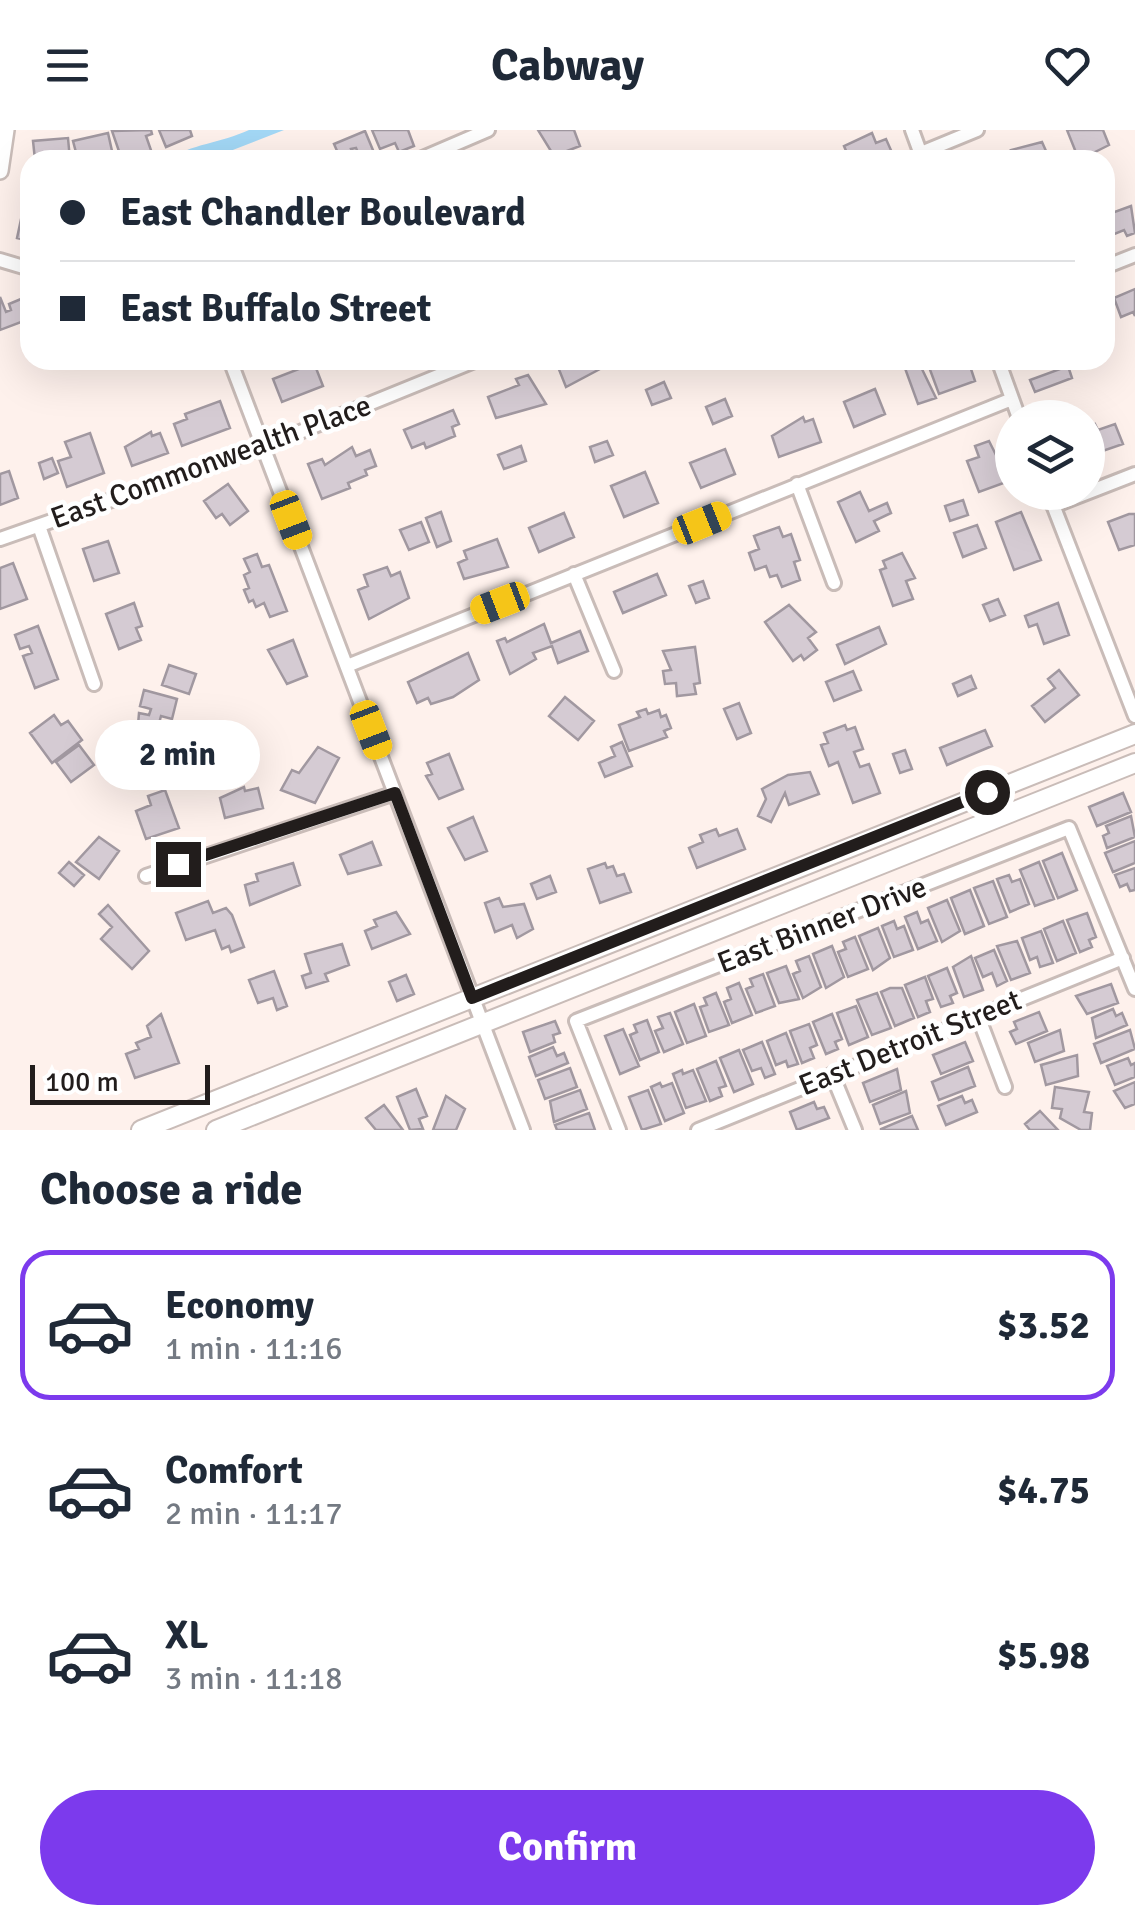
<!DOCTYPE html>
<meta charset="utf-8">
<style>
body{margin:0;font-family:Signika,sans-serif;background:#f6f6f7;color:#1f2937;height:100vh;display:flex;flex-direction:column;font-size:38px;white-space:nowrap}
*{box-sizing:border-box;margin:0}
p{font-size:32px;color:#747a83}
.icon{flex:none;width:55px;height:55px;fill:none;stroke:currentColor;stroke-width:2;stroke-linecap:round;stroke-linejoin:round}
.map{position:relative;height:1000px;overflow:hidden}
.details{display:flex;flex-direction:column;background:#fff;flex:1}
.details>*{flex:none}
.top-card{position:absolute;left:20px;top:20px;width:1095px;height:220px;border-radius:30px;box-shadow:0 10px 40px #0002;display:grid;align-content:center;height:220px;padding:0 40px;background:#fff}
.tools{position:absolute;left:995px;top:270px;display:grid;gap:20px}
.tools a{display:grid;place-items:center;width:110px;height:110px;border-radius:50%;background:#fff;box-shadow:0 10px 40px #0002;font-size:50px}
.scale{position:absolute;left:30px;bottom:25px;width:180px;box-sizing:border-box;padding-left:10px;border:5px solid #221d1c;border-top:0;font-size:28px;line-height:35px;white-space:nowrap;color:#221d1c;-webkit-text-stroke:8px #fff;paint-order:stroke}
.end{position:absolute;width:45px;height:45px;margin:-22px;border:12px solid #221d1c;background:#fff;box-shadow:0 0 0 5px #fff}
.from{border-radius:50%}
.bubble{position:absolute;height:70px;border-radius:35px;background:#fff;box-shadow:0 10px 40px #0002;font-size:32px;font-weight:700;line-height:70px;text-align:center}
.car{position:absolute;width:30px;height:60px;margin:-30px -15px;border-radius:12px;box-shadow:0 0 8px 2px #0007;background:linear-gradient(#f5c518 24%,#345 0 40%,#f5c518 0 76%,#345 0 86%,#f5c518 0)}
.top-card b{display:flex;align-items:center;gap:35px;height:95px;font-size:38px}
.top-card b+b{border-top:2px solid #e0e1e3}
.top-card i{width:25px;height:25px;background:#1f2937}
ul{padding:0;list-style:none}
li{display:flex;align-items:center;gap:30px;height:150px;margin:0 20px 15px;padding:0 20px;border:5px solid transparent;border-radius:30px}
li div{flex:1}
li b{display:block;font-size:38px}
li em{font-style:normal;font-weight:700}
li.current{border-color:#7c3aed}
li>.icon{width:90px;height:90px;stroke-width:1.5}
h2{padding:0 40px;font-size:45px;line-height:120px}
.button{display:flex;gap:20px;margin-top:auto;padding:20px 40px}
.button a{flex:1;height:115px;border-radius:60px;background:#7c3aed;color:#fff;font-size:40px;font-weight:700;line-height:115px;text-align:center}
header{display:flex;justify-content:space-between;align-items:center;height:130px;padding:0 40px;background:#fff;font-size:45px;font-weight:700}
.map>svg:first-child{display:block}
</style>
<header><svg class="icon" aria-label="menu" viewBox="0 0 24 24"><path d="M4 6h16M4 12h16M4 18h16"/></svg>Cabway<svg class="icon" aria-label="heart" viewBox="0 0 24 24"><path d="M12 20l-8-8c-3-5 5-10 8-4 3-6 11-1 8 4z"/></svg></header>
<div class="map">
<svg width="1135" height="1000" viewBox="0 0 1135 1000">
<rect width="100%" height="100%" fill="#fef1ec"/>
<path fill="#a3d8f6" d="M249,0H284L207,30H167C191,14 221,13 249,0Z"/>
<path fill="#d5cbd3" stroke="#a198a0" stroke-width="2.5" d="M151,0L152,4L146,6L152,23L122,30L112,1Z
M159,0H190L192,6L166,17Z
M372,0H408L414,16L399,22L395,13L380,19Z
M538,0H574L580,16L554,26Z
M1067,0H1103L1109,15L1079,30Z
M365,1L375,25L361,30L356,18L351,19L355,30H341L334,14Z
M108,3L114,30H78L73,11Z
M872,3L876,13L886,9L894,27L850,30L844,16Z
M68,8L70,30H35L33,11Z
M1042,12L1050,30H1015L1011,20Z
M1131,76L1135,103L1127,106L1124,100L1107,107L1105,81L1110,79L1112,83Z
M23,80L30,81V111L17,108Z
M1135,159V186L1133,182L1121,187L1114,168Z
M0,167L6,182L11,180L9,174L21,169L29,189L0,200Z
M576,230H614L615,231L566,257L558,237Z
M902,230H924L920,235L936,268L918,274Z
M949,230H968L975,251L939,264L929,237Z
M314,233L323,256L282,272L273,249Z
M1068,236L1072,248L1035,262L1030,250Z
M528,245L546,274L496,288L488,267L519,255L516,249Z
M664,252L671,268L652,275L646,260Z
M875,259L885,284L854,297L844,272Z
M725,269L732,286L713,294L706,277Z
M220,271L230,298L182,316L174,294L187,289L185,284Z
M453,280L459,294L452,297L455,306L426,318L424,313L412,318L404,300Z
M803,287L805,292L813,289L821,312L779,327L772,306Z
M1095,294L1098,300L1115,294L1123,314L1088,326V298Z
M151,302L152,306L160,303L168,323L132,336L125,317Z
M90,303L104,343L67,357L58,331L71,327L65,312Z
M607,311L613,325L595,332L590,317Z
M989,311L1009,351L979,362L967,331L979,327L975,316Z
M521,316L526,331L504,339L498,325Z
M352,317L356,326L370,320L376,336L365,340L367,345L348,353L350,358L322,369L308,334L322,329L325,335Z
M725,319L735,344L701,358L690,333Z
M52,328L58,343L44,349L39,333Z
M9,341L18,368L0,375V344Z
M645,342L658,373L624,387L611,356Z
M228,354L248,381L230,395L222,384L216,388L204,371Z
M860,362L869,381L887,373L891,383L874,391L879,401L856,412L838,372Z
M963,370L968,385L950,391L945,376Z
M441,382L451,411L437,417L426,388Z
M1021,382L1041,430L1014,440L996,392Z
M564,383L574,407L539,422L529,398Z
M1129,384H1135V415L1119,420L1108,392Z
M421,392L429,412L409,420L400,400Z
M977,395L986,418L963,427L954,403Z
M779,397L783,407L791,404L800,430L794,432L800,450L782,457L777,445L770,447L766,436L755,440L749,423L759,419L754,406Z
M497,409L508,437L464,449L458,433L467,429L464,421Z
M108,411L119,443L94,451L83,419Z
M902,423L915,448L906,451L913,469L893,476L880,440L886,438L883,431Z
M257,424L262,437L269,435L287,481L270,487L264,473L256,477L253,470L249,472L244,460L249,458L244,445L250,442L244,429Z
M13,433L27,469L0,479V438Z
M387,437L391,446L400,442L409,468L369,489L358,460L368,456L364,445Z
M657,444L666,465L623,483L614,462Z
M703,451L709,468L696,473L689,456Z
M998,469L1005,485L990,491L983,475Z
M134,473L142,496L136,498L141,510L119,519L106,484Z
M1058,473L1069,505L1044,514L1037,494L1029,497L1025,486Z
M789,475L816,502L808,508L817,520L804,530L801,525L793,531L765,492Z
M544,494L551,513L580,501L588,521L558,533L552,516L533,523L536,529L510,544L497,511L505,508L507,512Z
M38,496L58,549L35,558L23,526L32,523L29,516L20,519L15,505Z
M879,497L886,514L845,534L837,515Z
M293,510L307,546L287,554L268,520Z
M695,517L700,553L694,554L696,564L677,566L676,553L665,554L663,541L671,540L663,521Z
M468,523L479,550L453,567L431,574L428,568L417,573L408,552Z
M169,535L196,544L189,564L162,555Z
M1059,540L1079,565L1045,592L1032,576L1055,558L1048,549Z
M853,541L861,560L834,571L826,552Z
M971,546L976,558L958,566L953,554Z
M144,560L177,569L172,589L161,586L154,612L137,607L139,583L149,585L151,579L140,576Z
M565,567L594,591L578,610L549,586Z
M739,573L751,603L737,609L724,579Z
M646,579L648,584L659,580L661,587L666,585L671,598L664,601L667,607L629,621L619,595L640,587L637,582Z
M54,585L61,595L68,591L82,610L52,633L30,603Z
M845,595L847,600L855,597L863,619L854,622L860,637L869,634L880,663L853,673L838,632L829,636L821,615L828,613L824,603Z
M985,600L992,616L947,635L940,618Z
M622,612L632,636L605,647L599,633L615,626L611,617Z
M79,615L94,635L71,652L56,632Z
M318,617L339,628L315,673L281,660L292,640L299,643Z
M905,620L912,639L900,643L893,624Z
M449,624L463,659L439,669L426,646L432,644L427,633Z
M810,642L819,664L789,675L785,663L771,692L758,686L766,669L762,659L788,645Z
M244,657L245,661L258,658L263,678L225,688L220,668Z
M165,660L179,698L146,709L136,681L151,675L148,666Z
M1123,663L1131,682L1097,696L1089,677Z
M1131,686L1135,707L1107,718L1103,706L1109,703L1106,696Z
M473,687L487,721L465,730L448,698Z
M716,699L719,706L737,699L745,719L697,738L689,718L703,712L700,705Z
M99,707L119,721L99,749L76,732Z
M1135,711V733L1113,742L1105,723Z
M372,712L381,735L348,744L340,725Z
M1062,723L1077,760L1058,768L1043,731Z
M69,732L84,745L74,756L59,743Z
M1039,732L1054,769L1035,776L1020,740Z
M293,733L300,755L250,775L245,755L258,751L256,744Z
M605,733L607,738L613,736L617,746L624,744L631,762L600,773L588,739Z
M1135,738V760L1130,761L1127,754L1120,757L1115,745Z
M1009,745L1012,752L1020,749L1029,774L1010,782L997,749Z
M550,746L556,762L537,769L531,754Z
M993,751L1007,787L989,794L974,758Z
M970,760L984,796L965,804L951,768Z
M499,768L503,777L524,774L533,799L517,808L512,795L495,802L485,773Z
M947,770L960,801L942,812L928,778Z
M208,771L213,783L226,778L232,785L244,817L231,822L229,816L222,819L215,800L186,810L176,783Z
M108,775L149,821L132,839L101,809L112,797L99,784Z
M396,782L410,804L372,819L365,801L377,796L374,790Z
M917,782L921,793L928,790L937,811L918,819L905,787Z
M1087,783L1096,807L1089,810L1092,817L1080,822L1067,790Z
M894,791L897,799L904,796L913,820L894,827L882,796Z
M1063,791L1076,823L1057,831L1044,799Z
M878,798L890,828L873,840L859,806Z
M1041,801L1053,833L1040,837L1037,827L1030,830L1022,808Z
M855,807L868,839L848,847L838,822L846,819L843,812Z
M1017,811L1030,843L1011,850L997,816Z
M342,814L349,835L325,844L328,851L306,858L302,846L311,843L305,824Z
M832,816L844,847L826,858L813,824Z
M994,820L1007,851L997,856L992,843L983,847L975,828Z
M809,826L821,857L803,868L793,844L800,841L796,831Z
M971,826L983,860L964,867L953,837Z
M786,836L799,869L779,873L767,843Z
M947,838L957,863L950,866L953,873L941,877L928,846Z
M274,841L287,876L277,880L273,868L258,873L249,850Z
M763,844L775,876L756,883L746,859L753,856L750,849Z
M406,845L414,864L397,871L389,852Z
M925,847L933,869L926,871L930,882L918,887L905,855Z
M739,853L752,885L732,893L724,872L731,869L727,858Z
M1111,854L1118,873L1087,884L1076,866Z
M890,858H902L914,888L895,896L881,862Z
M716,863L729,895L709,902L700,877L707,875L704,868Z
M877,863L891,898L872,905L857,870Z
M694,874L706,906L687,913L675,882Z
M856,876L868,907L849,915L837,883Z
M1113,879L1116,886L1122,883L1127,895L1096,908L1092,888Z
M1039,882L1047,901L1016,914L1010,902L1017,899L1014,892Z
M670,883L683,914L664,922L655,901L663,898L658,887Z
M161,884L179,933L135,948L126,924L139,919L136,913L151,907L147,896Z
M832,884L842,909L835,912L838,919L826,924L813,892Z
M647,890L659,922L640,930L630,905L637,902L634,895Z
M555,891L560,903L553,905L555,912L530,922L523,902Z
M809,894L817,915L810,918L814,928L802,933L790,901Z
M623,899L639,936L620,944L605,906Z
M1060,900L1064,921L1035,932L1028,913Z
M1130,900L1135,919L1101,933L1094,914Z
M786,903L798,934L788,937L786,931L776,935L767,911Z
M762,912L775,944L765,948L761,938L752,941L743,920Z
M965,912L973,931L941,944L933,925Z
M553,917L557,926L564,923L568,933L536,946L529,927Z
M739,920L753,954L734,962L720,928Z
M1077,925L1078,946L1046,955L1041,935Z
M1128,928L1131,935L1135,933V947L1115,955L1107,936Z
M716,931L726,956L719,958L722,966L710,971L697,939Z
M968,937L975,956L939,970L932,952Z
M570,938L577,957L545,969L538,950Z
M897,939L901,960L870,972L863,953Z
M682,940L683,944L693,940L706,971L686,978L673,944Z
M1135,952V974L1125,978L1114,961Z
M660,953L662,957L672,953L684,983L665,991L651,957Z
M1055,957L1089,962L1084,982L1092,983L1090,1000H1081L1060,988L1062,979L1052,978Z
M416,959L427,986L419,989L423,999L410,1000L397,967Z
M580,960L587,979L554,992L550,971Z
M648,960L661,994L642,1000L629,967Z
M906,961L910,983L880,994L873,975Z
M446,966L465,979L456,1000H433Z
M962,966L965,973L972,970L977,982L946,995L938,976Z
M814,972L817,979L824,977L829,988L797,1000L790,982Z
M384,975L403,1000H376L366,988Z
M1040,981L1058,1000H1030L1025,994Z
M589,983L595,1000H557L555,995Z
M912,986L918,1000H881V999Z"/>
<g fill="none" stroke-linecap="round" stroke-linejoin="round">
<g stroke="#c9bcb8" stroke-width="18">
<path id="minor" d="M912,0L923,30
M921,23L977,0
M418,30L488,0
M0,130L30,139
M1105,137L1135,125
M230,230L523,1000
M998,230L1019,288
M797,354L834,453
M1048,362L1135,586
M1053,376L1135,344
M39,396L94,554
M0,409L263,317L477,230
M574,444L614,541
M347,536L1012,269
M146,746L395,663
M978,886L1005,957
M832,944L855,1000
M619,1000L576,891L1069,698L1135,859
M698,1000L1123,828"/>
</g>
<g stroke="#c9bcb8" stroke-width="20">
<path id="tertiary" d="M0,41L6,0"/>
</g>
<g stroke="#c9bcb8" stroke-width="22">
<path id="secondary" d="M141,1000L1135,604
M216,1000L1135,633"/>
</g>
<use href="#minor" stroke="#fff" stroke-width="12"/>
<use href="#tertiary" stroke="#fff" stroke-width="15"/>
<use href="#secondary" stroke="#fff" stroke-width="18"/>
</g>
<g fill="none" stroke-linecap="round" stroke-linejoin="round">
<path stroke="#221d1c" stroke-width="12" d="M178,734L395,663L472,868L987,662"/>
</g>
<g text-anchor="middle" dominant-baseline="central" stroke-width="9" stroke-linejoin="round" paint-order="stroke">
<g font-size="30" fill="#221d1c" stroke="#fff">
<text transform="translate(211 332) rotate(-20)">East Commonwealth Place</text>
<text transform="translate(822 795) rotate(-21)">East Binner Drive</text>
<text transform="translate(910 913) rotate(-22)">East Detroit Street</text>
</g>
</g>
</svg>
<div class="tools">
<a><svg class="icon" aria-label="layers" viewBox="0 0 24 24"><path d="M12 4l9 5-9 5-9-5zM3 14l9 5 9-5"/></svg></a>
</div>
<div class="scale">100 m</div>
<i class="end from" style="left:987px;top:662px"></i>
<i class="end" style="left:178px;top:734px"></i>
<div class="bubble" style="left:95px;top:590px;width:165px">2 min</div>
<i class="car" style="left:291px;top:390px;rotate:159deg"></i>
<i class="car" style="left:702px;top:393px;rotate:68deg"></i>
<i class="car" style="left:500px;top:473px;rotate:249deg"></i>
<i class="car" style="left:371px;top:600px;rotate:159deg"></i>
<div class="top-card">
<b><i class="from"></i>East Chandler Boulevard</b>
<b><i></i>East Buffalo Street</b>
</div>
</div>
<section class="details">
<h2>Choose a ride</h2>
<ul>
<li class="current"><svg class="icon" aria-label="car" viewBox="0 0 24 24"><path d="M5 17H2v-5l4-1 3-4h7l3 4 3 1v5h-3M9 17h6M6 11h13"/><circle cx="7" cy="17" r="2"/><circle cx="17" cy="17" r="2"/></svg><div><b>Economy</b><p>1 min · 11:16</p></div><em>$3.52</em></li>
<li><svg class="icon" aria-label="car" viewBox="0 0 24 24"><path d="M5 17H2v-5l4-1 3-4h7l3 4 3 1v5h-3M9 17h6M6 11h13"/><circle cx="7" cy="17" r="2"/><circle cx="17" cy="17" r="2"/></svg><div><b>Comfort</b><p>2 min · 11:17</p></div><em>$4.75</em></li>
<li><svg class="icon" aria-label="car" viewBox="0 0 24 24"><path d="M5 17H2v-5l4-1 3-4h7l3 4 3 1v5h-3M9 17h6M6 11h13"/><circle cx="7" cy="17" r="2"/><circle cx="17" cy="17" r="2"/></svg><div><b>XL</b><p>3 min · 11:18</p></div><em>$5.98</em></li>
</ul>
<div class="button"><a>Confirm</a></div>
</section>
